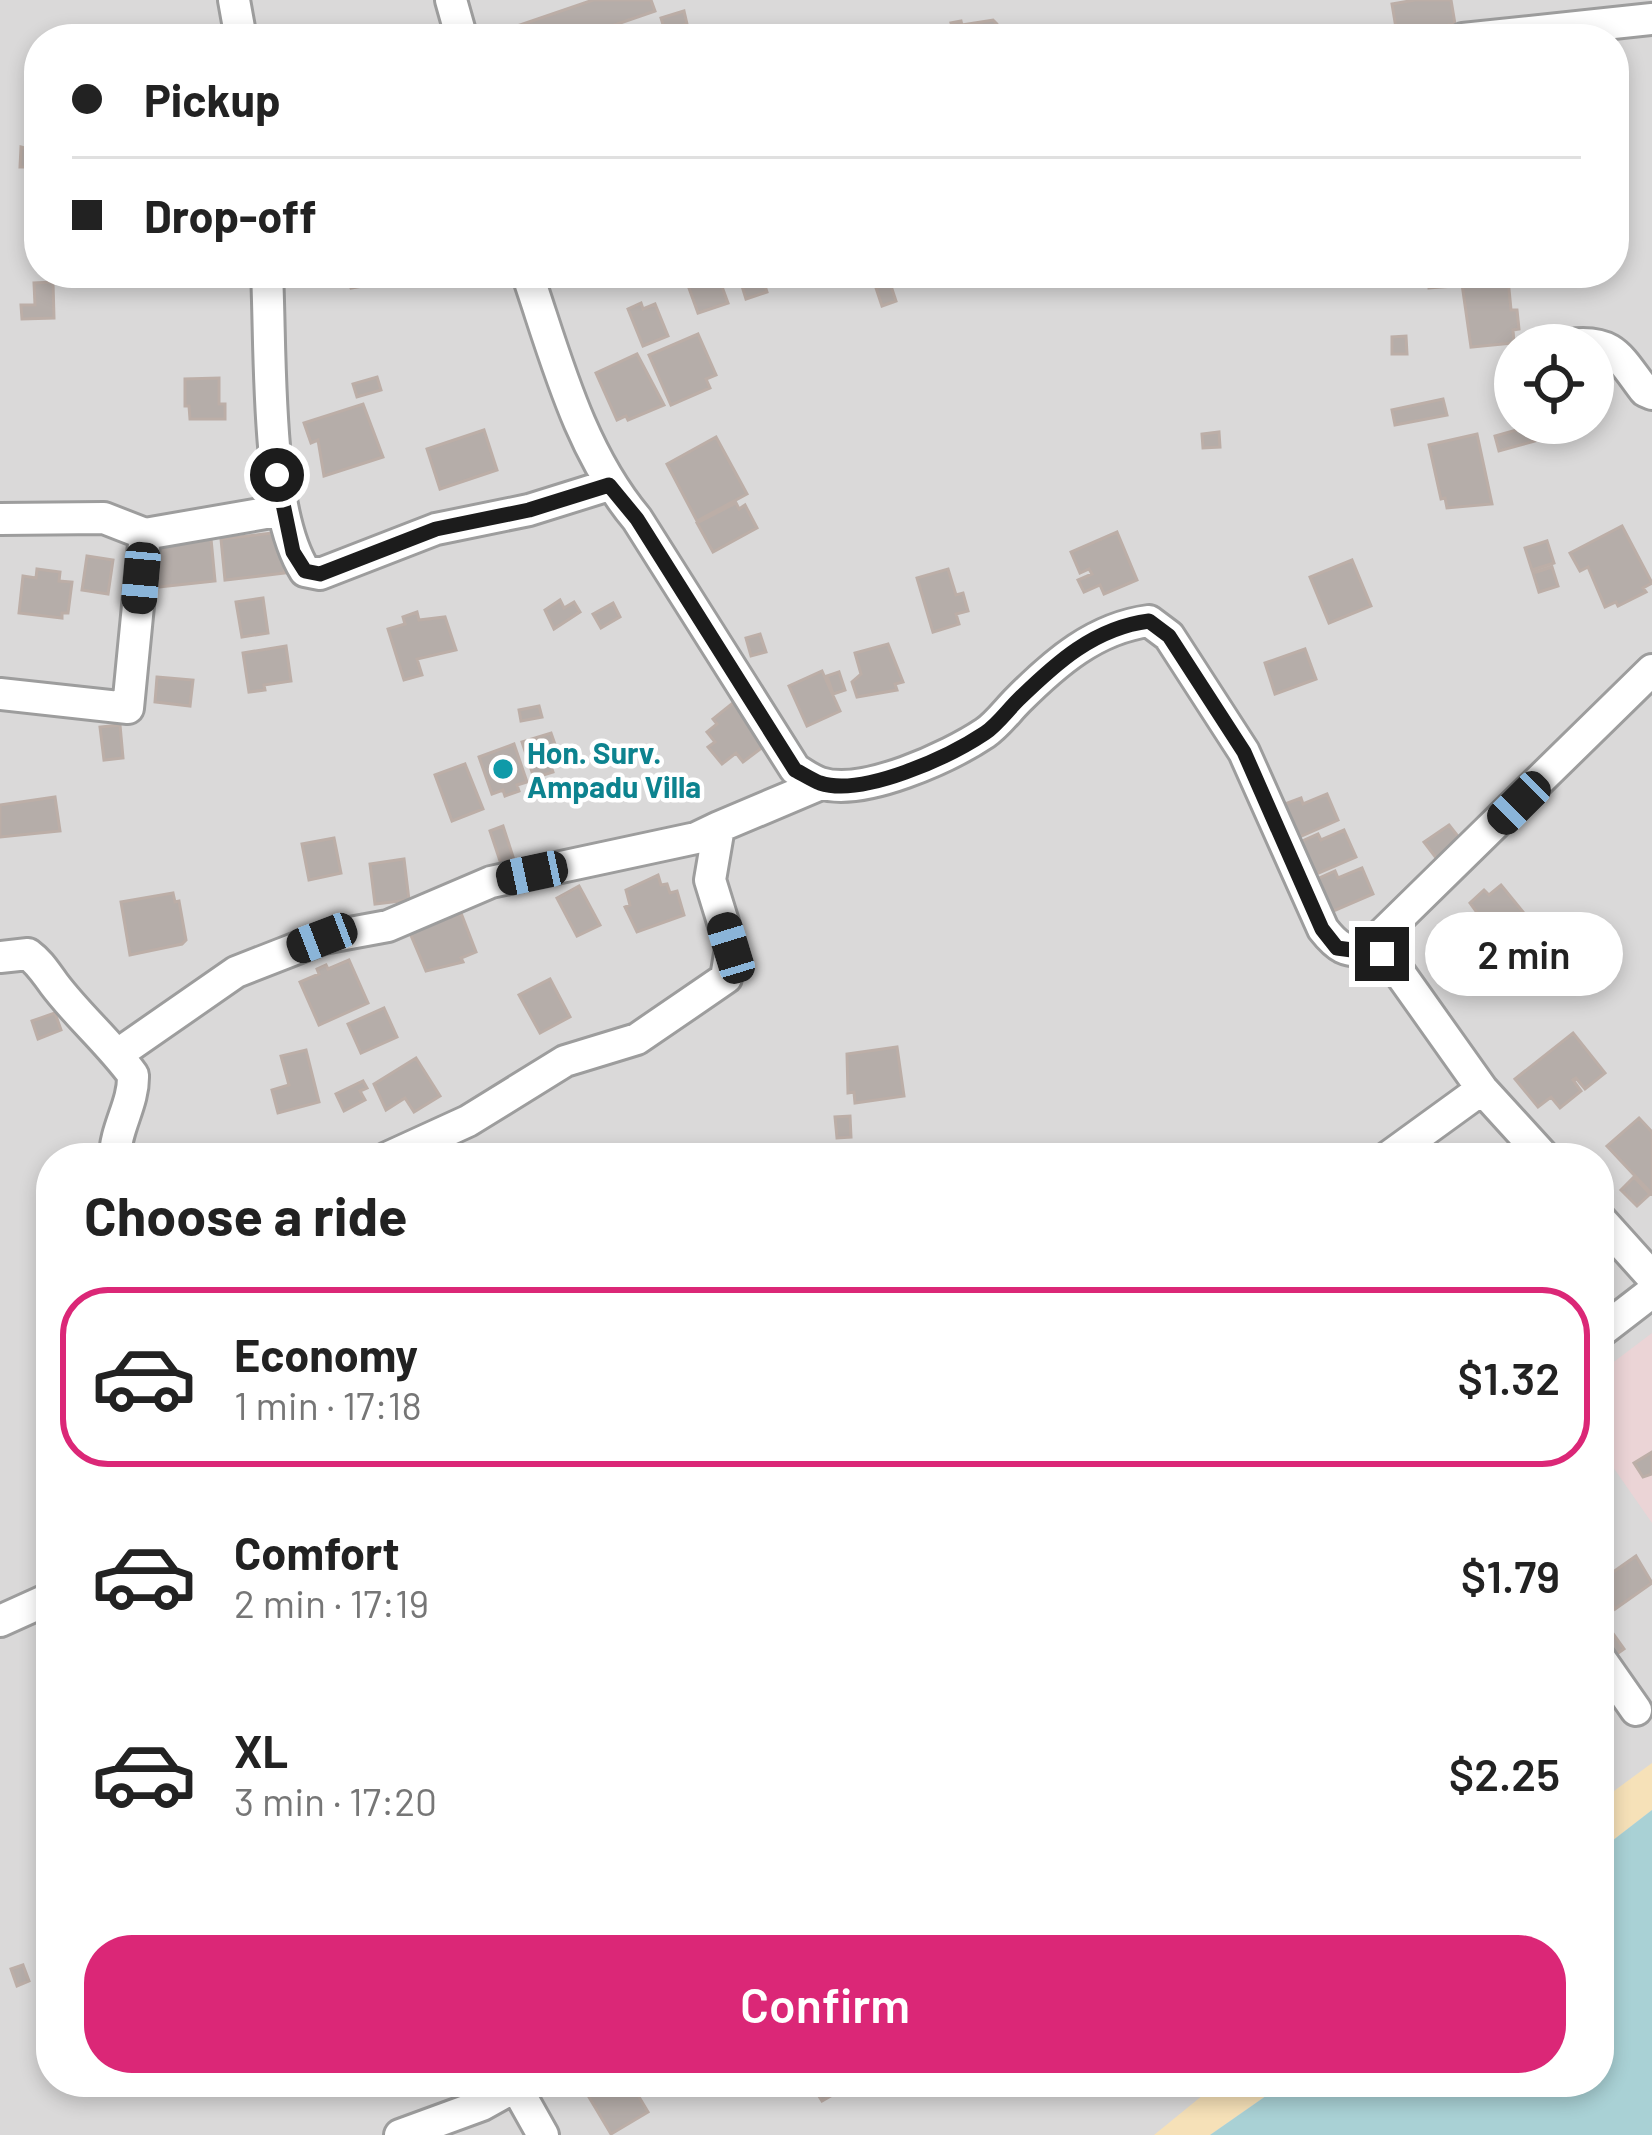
<!DOCTYPE html>
<meta charset="utf-8">
<style>
body{margin:0;font-family:Barlow,sans-serif;background:#f6f6f6;color:#222;height:100vh;display:flex;flex-direction:column;font-size:45px;white-space:nowrap}
*{box-sizing:border-box;margin:0}
p{font-size:39px;color:#767676}
.icon{flex:none;width:66px;height:66px;fill:none;stroke:currentColor;stroke-width:2;stroke-linecap:round;stroke-linejoin:round}
.map{position:relative;flex:1;overflow:hidden}
.sheet{position:absolute;left:36px;top:1143px;width:1578px;height:954px;display:flex;flex-direction:column;background:#fff;border-radius:48px;box-shadow:0 6px 18px #0003}
.sheet>*{flex:none}
.hud{position:absolute;left:24px;top:24px;width:1605px;height:264px;border-radius:48px;box-shadow:0 6px 18px #0003;display:grid;align-content:center;height:264px;padding:0 48px;background:#fff}
.controls{position:absolute;left:1494px;top:324px;display:grid;gap:24px}
.controls a{display:grid;place-items:center;width:120px;height:120px;border-radius:50%;background:#fff;box-shadow:0 6px 18px #0003;font-size:60px}
.end{position:absolute;width:54px;height:54px;margin:-27px;border:15px solid #1c1c1c;background:#fff;box-shadow:0 0 0 6px #fff}
.from{border-radius:50%}
.bubble{position:absolute;height:84px;border-radius:42px;background:#fff;box-shadow:0 6px 18px #0003;font-size:39px;font-weight:600;line-height:84px;text-align:center}
.car{position:absolute;width:36px;height:72px;margin:-36px -18px;border-radius:15px;box-shadow:0 0 9px 3px #0007;background:linear-gradient(#222 24%,#8ab4d8 0 40%,#222 0 76%,#8ab4d8 0 86%,#222 0)}
.hud b{display:flex;align-items:center;gap:42px;height:114px;font-size:45px}
.hud b+b{border-top:3px solid #e0e0e0}
.hud i{width:30px;height:30px;background:#222}
ul{padding:0;list-style:none}
li{display:flex;align-items:center;gap:36px;height:180px;margin:0 24px 18px;padding:0 24px;border:6px solid transparent;border-radius:48px}
li div{flex:1}
li b{display:block;font-size:45px}
li em{font-style:normal;font-weight:600}
li.selected{border-color:#db2777}
li>.icon{width:108px;height:108px;stroke-width:1.5}
h2{padding:0 48px;font-size:54px;line-height:144px}
.action{display:flex;gap:24px;margin-top:auto;padding:24px 48px}
.action a{flex:1;height:138px;border-radius:48px;background:#db2777;color:#fff;font-size:48px;font-weight:600;line-height:138px;text-align:center}
.map>svg:first-child{display:block}
</style>
<div class="map">
<svg width="1652" height="2135" viewBox="0 0 1652 2135">
<rect width="100%" height="100%" fill="#ece8e3"/>
<path fill="#dad9d9" fill-rule="evenodd" d="M0,0H1652V1810L1599,1851V1158H51V2082H1286L1210,2135H0ZM39,39H1614V273H39ZM1515,345H1593V423H1515Z"/>
<path fill="#ebd4d6" d="M1652,1333V1523L1599,1447V1373Z"/>
<path fill="#f6e1b8" d="M1652,1763V1810L1599,1851V1802Z
M1219,2082H1286L1210,2135H1154Z"/>
<path fill="#a9d1d5" d="M1652,1810V2135H1210L1286,2082H1599V1851Z"/>
<path fill="#b5ada9" stroke="#bcaea7" stroke-width="3" d="M593,0H651L655,11L574,39H524L520,25Z
M1415,0H1451L1455,24L1397,34L1392,4Z
M684,11L687,24L665,31L661,18Z
M993,20L997,24V39H929L927,31L952,26L951,23L961,21L962,25Z
M21,147L39,152V181L26,180L27,167H20Z
M345,273H392L393,281L351,288Z
M695,273H717L728,303L698,313L685,277Z
M738,273H761L767,292L746,299Z
M1453,273V286L1429,288L1428,274Z
M1508,279L1511,310H1517L1519,329L1513,330L1514,343L1471,347L1462,284Z
M53,282L54,318L22,319L21,305H35L34,283Z
M890,283L896,301L882,306L876,288Z
M641,303L643,309L655,304L668,336L643,346L628,309Z
M698,334L716,375L706,379L710,388L671,405L649,355Z
M1406,336L1407,354H1392V337Z
M637,354L664,405L628,420L626,416L617,420L596,373Z
M377,377L381,390L357,397L353,384Z
M219,378V404H225V419H190L189,406H185V379Z
M1443,399L1447,415L1395,425L1392,410Z
M363,404L383,457L324,476L318,440L311,443L304,423Z
M1531,426L1535,441L1499,451L1495,436Z
M484,430L497,470L440,489L427,449Z
M1219,432L1220,447L1203,448L1202,434Z
M1477,434L1492,504L1447,508L1445,498L1441,499L1429,445Z
M716,437L747,494L697,521L667,464Z
M736,503L739,509L745,505L757,528L713,552L697,523Z
M1622,526L1652,583L1643,588L1646,592L1618,606L1616,602L1605,607L1588,567L1580,571L1570,553Z
M281,532L285,573L225,580L221,539Z
M1117,532L1137,580L1104,594L1100,585L1084,592L1078,580L1092,574L1089,569L1080,573L1071,552Z
M211,539L215,581L158,587L153,544Z
M1547,541L1554,563L1532,570L1525,548Z
M87,556L113,560L108,594L82,590Z
M1352,560L1371,606L1329,623L1310,577Z
M1552,567L1558,586L1539,592L1533,573Z
M37,569L60,572L59,581L72,582L68,613H62V618L19,613L23,576L36,578Z
M948,569L956,595L963,593L968,611L956,614L959,624L933,632L917,578Z
M263,598L268,633L242,637L236,602Z
M560,600L564,608L574,602L580,612L554,629L545,610Z
M613,603L620,617L601,628L593,614Z
M417,612L419,620L445,617L456,650L417,659L422,675L404,680L388,629L405,624L403,617Z
M760,634L766,652L751,656L746,638Z
M888,644L903,682L895,684L897,690L857,697L852,682L861,674L855,653Z
M286,646L291,681L264,685L265,690L249,692L243,653Z
M1305,649L1316,679L1275,694L1265,663Z
M822,671L840,711L807,726L789,686Z
M839,672L845,690L833,694L827,676Z
M157,677L193,680L190,706L155,702Z
M734,702L767,744L743,762L736,753L722,764L708,747L715,742L707,732L717,724L713,719Z
M539,706L542,717L521,721L519,710Z
M120,725L123,758L104,760L100,727Z
M551,733L557,750L547,753L553,772L534,778L522,742Z
M514,744L527,782L517,785L519,791L505,796L503,790L492,794L479,757Z
M465,764L483,809L452,821L435,775Z
M1327,794L1338,820L1297,838L1282,805L1301,798L1303,804Z
M55,797L60,831L0,837V805Z
M1449,825L1468,849L1443,867L1424,842Z
M503,826L514,860L501,864L490,831Z
M1344,830L1356,857L1314,875L1300,842L1318,834L1321,840Z
M334,838L341,873L309,880L302,844Z
M404,859L409,900L375,904L370,864Z
M1362,868L1373,894L1331,912L1317,879L1335,871L1338,878Z
M658,875L661,885L667,884L670,893L677,891L684,915L637,932L625,907L630,905L626,890Z
M1501,885L1528,918L1499,943L1470,903L1484,890L1489,895Z
M579,886L600,925L577,936L557,898Z
M173,893L175,902L179,901L186,940L182,944L130,955L121,902Z
M461,913L476,952L461,958L463,962L426,971L410,933Z
M349,960L368,1003L319,1025L300,982L319,974L317,969L326,965L328,969Z
M550,979L570,1017L540,1033L519,995Z
M384,1008L397,1037L361,1053L348,1024Z
M55,1013L61,1030L38,1039L32,1021Z
M1573,1033L1605,1073L1585,1089L1576,1078L1573,1080L1581,1091L1560,1108L1551,1097L1538,1107L1515,1079Z
M897,1047L904,1096L855,1103L854,1092L848,1093L847,1054Z
M306,1050L319,1102L278,1113L272,1090L289,1085L281,1056Z
M416,1058L440,1096L414,1112L405,1098L386,1110L374,1084Z
M363,1081L367,1088L360,1091L365,1100L344,1111L336,1094Z
M850,1116L851,1137L837,1138L835,1117Z
M1639,1118L1652,1132V1194L1607,1146Z
M1634,1177L1650,1194L1637,1206L1621,1190Z
M1652,1452V1474L1643,1477L1634,1463Z
M1636,1556L1652,1583L1615,1609L1599,1582Z
M1612,1632L1624,1649L1614,1656L1601,1639Z
M23,1965L29,1981L17,1986L11,1969Z
M580,2082H630L648,2112L611,2134Z
M810,2082H855L822,2101Z"/>
<g fill="none" stroke-linecap="round" stroke-linejoin="round">
<g stroke="#9d9d9d" stroke-width="36">
<path id="minor" d="M234,0L241,39
M451,0L462,39
M1463,39L1652,19
M267,273C271,351 265,508 305,571L320,574L436,529L529,510L609,485
M527,273C556,358 579,450 637,519L795,769C803,774 811,780 820,783C863,797 949,757 985,733C997,725 1007,711 1018,700C1055,663 1095,628 1149,621L1169,636L1244,752L1323,929C1345,957 1350,948 1382,954L1394,965L1482,1089L1545,1158
M1568,345C1614,339 1619,357 1645,391L1652,394
M0,519L104,518L145,534L283,510
M0,694L128,708L145,534
M1365,951L1652,670
M0,957L28,954C40,963 45,972 54,984C78,1016 109,1042 133,1075C134,1104 115,1128 115,1158
M118,1054L236,972L323,938L388,926L491,882L696,838L719,827
M387,1158L468,1121L565,1061L637,1039L726,978L731,948L710,880L719,827L821,784
M1387,1158L1482,1089
M1599,1218L1652,1277
M1599,1333L1652,1292
M0,1621L51,1598
M1599,1657L1636,1710
M509,2082L516,2087L543,2135
M400,2135L482,2105L523,2082"/>
</g>
<use href="#minor" stroke="#fff" stroke-width="30"/>
</g>
<g fill="none" stroke-linecap="round" stroke-linejoin="round">
<path stroke="#1c1c1c" stroke-width="15" d="M277,475L293,552L305,571L320,574L436,529L529,510L609,485L637,519L795,770C803,774 812,780 820,783C863,797 949,757 985,733C997,725 1007,711 1018,700C1056,663 1094,628 1149,621L1169,636L1244,752L1322,929L1337,948L1382,954"/>
</g>
<circle fill="#0f9aa8" stroke="#fff" stroke-width="4.5" cx="503" cy="769" r="12"/>
<g text-anchor="middle" dominant-baseline="central" stroke-width="9" stroke-linejoin="round" paint-order="stroke">
<g font-size="30" font-weight="bold" fill="#0d838f" stroke="#fff" text-anchor="start">
<text x="527" y="752">Hon. Surv.<tspan x="527" dy="34">Ampadu Villa</tspan></text>
</g>
</g>
</svg>
<div class="controls">
<a><svg class="icon" aria-label="locate" viewBox="0 0 24 24"><circle cx="12" cy="12" r="6"/><path d="M12 2v4M12 18v4M2 12h4M18 12h4"/></svg></a>
</div>
<i class="end from" style="left:277px;top:475px"></i>
<i class="end" style="left:1382px;top:954px"></i>
<div class="bubble" style="left:1425px;top:912px;width:198px">2 min</div>
<i class="car" style="left:141px;top:578px;rotate:185deg"></i>
<i class="car" style="left:1519px;top:803px;rotate:225deg"></i>
<i class="car" style="left:532px;top:873px;rotate:258deg"></i>
<i class="car" style="left:322px;top:938px;rotate:249deg"></i>
<i class="car" style="left:731px;top:948px;rotate:343deg"></i>
<div class="hud">
<b><i class="from"></i>Pickup</b>
<b><i></i>Drop-off</b>
</div>
<section class="sheet">
<h2>Choose a ride</h2>
<ul>
<li class="selected"><svg class="icon" aria-label="car" viewBox="0 0 24 24"><path d="M5 17H2v-5l4-1 3-4h7l3 4 3 1v5h-3M9 17h6M6 11h13"/><circle cx="7" cy="17" r="2"/><circle cx="17" cy="17" r="2"/></svg><div><b>Economy</b><p>1 min · 17:18</p></div><em>$1.32</em></li>
<li><svg class="icon" aria-label="car" viewBox="0 0 24 24"><path d="M5 17H2v-5l4-1 3-4h7l3 4 3 1v5h-3M9 17h6M6 11h13"/><circle cx="7" cy="17" r="2"/><circle cx="17" cy="17" r="2"/></svg><div><b>Comfort</b><p>2 min · 17:19</p></div><em>$1.79</em></li>
<li><svg class="icon" aria-label="car" viewBox="0 0 24 24"><path d="M5 17H2v-5l4-1 3-4h7l3 4 3 1v5h-3M9 17h6M6 11h13"/><circle cx="7" cy="17" r="2"/><circle cx="17" cy="17" r="2"/></svg><div><b>XL</b><p>3 min · 17:20</p></div><em>$2.25</em></li>
</ul>
<div class="action"><a>Confirm</a></div>
</section>
</div>
